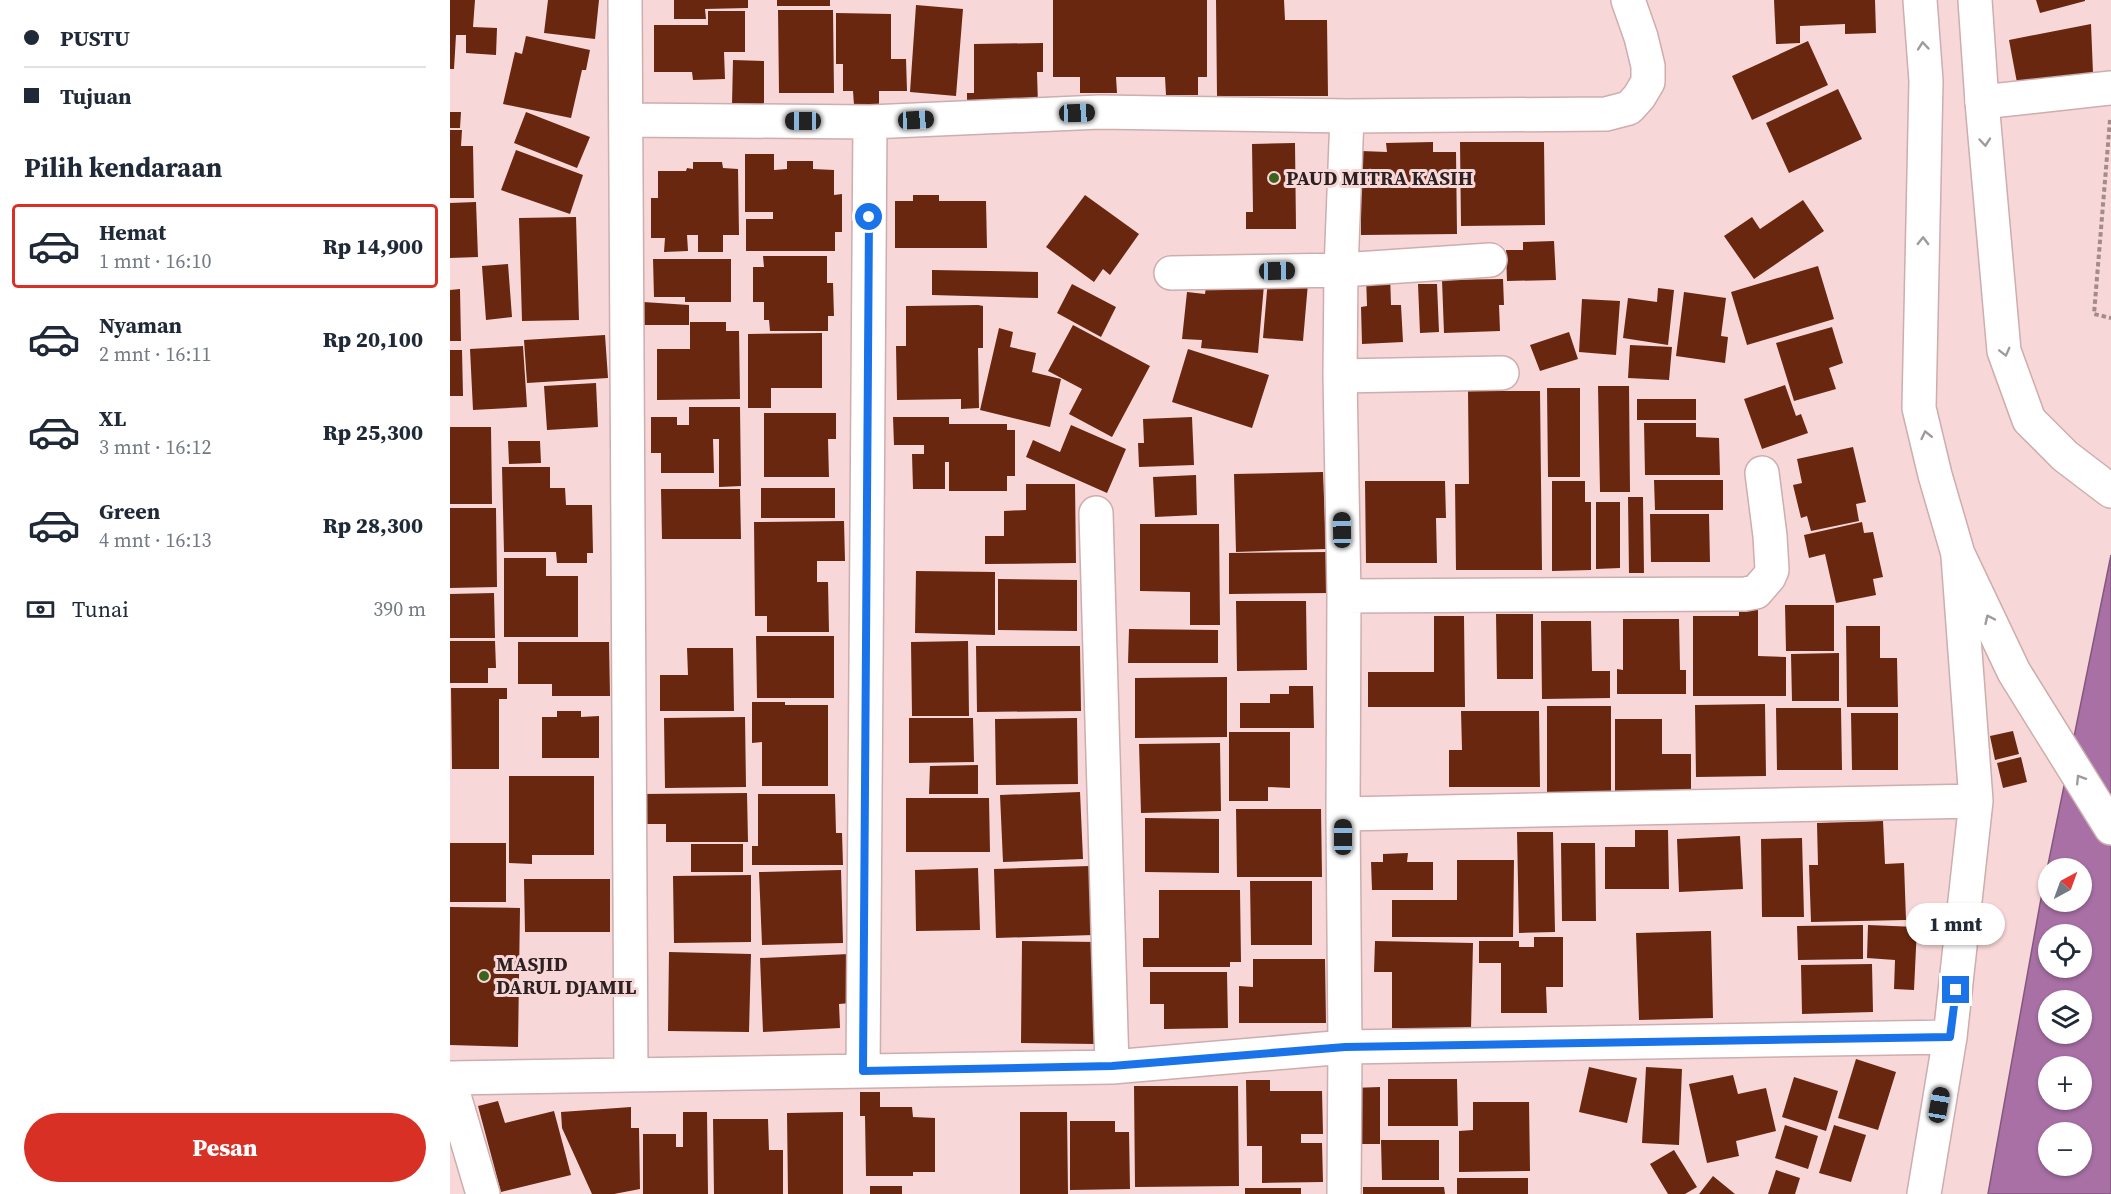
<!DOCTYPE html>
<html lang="id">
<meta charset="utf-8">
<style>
body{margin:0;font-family:"Source Serif 4",serif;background:#f6f6f7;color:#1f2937;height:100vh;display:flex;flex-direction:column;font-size:22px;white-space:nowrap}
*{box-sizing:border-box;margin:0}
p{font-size:20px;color:#747a83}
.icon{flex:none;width:33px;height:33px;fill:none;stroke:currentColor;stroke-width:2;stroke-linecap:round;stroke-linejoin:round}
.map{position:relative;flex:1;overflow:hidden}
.sheet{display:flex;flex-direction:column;background:#fff;width:450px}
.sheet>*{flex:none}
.top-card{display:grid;align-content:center;height:132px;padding:0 24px;background:#fff}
.needle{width:39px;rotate:41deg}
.fabs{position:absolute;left:1588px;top:858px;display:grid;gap:12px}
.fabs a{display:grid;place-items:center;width:54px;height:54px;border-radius:50%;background:#fff;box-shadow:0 2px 4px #0004;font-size:30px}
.end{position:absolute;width:27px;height:27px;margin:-14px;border:8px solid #1a73e8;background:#fff;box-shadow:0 0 0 3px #fff}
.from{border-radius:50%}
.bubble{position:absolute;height:42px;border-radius:21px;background:#fff;box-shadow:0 2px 4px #0004;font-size:20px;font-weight:800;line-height:42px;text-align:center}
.car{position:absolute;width:18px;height:36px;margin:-18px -9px;border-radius:8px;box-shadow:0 0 4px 2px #0007;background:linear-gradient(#222 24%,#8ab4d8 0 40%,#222 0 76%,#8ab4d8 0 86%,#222 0)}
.top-card b{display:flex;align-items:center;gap:21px;height:57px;font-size:22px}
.top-card b+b{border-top:2px solid #e0e1e3}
.top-card i{width:15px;height:15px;background:#1f2937}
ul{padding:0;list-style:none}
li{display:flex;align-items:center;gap:18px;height:84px;margin:0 12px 9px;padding:0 12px;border:3px solid transparent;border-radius:6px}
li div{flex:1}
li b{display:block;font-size:22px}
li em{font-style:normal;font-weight:800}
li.current{border-color:#d93025}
li>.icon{width:54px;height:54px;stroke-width:1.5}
h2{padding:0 24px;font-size:27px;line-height:72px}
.pay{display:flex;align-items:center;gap:15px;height:66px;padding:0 24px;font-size:22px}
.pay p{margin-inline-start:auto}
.cta{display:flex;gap:12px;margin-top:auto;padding:12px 24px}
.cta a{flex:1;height:69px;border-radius:36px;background:#d93025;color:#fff;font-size:24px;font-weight:800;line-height:69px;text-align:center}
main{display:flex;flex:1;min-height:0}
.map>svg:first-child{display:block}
</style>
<main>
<section class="sheet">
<div class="top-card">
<b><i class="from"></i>PUSTU</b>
<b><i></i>Tujuan</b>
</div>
<h2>Pilih kendaraan</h2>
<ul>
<li class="current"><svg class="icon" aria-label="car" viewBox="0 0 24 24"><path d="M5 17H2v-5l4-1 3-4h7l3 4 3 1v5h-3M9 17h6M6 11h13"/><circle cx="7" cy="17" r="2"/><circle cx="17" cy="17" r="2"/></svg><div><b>Hemat</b><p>1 mnt · 16:10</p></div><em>Rp 14,900</em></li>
<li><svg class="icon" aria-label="car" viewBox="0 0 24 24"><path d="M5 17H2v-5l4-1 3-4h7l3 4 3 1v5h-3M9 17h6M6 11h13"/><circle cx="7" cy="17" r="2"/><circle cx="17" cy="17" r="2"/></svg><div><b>Nyaman</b><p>2 mnt · 16:11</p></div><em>Rp 20,100</em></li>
<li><svg class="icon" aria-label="car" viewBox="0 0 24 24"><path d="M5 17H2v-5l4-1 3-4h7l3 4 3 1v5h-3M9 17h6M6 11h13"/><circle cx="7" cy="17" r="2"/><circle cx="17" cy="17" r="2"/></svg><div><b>XL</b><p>3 mnt · 16:12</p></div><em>Rp 25,300</em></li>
<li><svg class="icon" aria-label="car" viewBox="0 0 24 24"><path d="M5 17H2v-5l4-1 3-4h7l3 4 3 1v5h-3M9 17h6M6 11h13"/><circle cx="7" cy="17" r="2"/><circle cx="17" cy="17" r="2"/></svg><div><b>Green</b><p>4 mnt · 16:13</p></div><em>Rp 28,300</em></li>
</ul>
<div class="pay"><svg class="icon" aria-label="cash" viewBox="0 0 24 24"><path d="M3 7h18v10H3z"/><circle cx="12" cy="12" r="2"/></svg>Tunai<p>390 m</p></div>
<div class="cta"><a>Pesan</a></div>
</section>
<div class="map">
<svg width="1661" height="1194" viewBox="0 0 1661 1194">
<rect width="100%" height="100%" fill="#f8d7d8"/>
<path fill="#a870a5" stroke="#83587d" stroke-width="1.5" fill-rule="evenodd" d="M1661,555V1194H1538L1590,904ZM1599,868H1632V902H1599ZM1599,934H1632V968H1599ZM1599,1000H1632V1034H1599ZM1599,1066H1632V1100H1599ZM1599,1132H1632V1166H1599Z"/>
<path fill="#69270f" d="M0,0H25L23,27L47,28L46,55L16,53V35H6L4,69H0Z
M98,0H149L145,39L94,33Z
M224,0H298V8L255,9L256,19H224Z
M327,0H380V6H327Z
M603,0H757V77H748V95H716L715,77H666L667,93H630V77H603Z
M766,0H834L835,20H877L878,96H767Z
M1324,0H1425L1426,33L1395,34V24L1350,26V43L1326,44Z
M1586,0H1635V1L1590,13Z
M466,5L513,9L506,96L460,92Z
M328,10H383L384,93H329Z
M258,11H295V52H274L275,79L243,80L242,72H204V25H258Z
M386,13L441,14V59H456L457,91H429V105H404L403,91H393V64H386Z
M1641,24L1643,73L1568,88L1559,40Z
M76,36L140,50L136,70H132L121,118L53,104L65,52L72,54Z
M1358,41L1378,85L1302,120L1282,76Z
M593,43V72H587L588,105L517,106V93H524V44Z
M283,60L314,61V104H282Z
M1388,89L1412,139L1339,173L1316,123Z
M0,112H11L10,128H0Z
M76,112L140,137L127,168L64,143Z
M0,130H12L11,146H23L24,198H0Z
M983,142V152H1006L1007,234L911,235V151L937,152L936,143Z
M1010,142H1094L1095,225L1011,226Z
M845,143L846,229H796V212H803L802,144Z
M66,150L133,175L120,214L51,190Z
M295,154H324V170L337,169V161H363V169L384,170V195L392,194V232H385V251H296V219H323V212H295Z
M243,162H272L273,168L288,169L289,235H273V252H248V235H237L238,251L214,252L215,238H201V198H208V171H236L237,168L243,169Z
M463,195H489V201H536L537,248H445V201H463Z
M635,195L689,234L660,275L653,269L644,282L596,247Z
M1353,200L1374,231L1304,279L1274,236L1302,217L1310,229Z
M26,202L28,257L0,258V203Z
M126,217L129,320L72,321L69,218Z
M1104,241L1106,280L1057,281L1056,250H1073V242Z
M313,256H377V283H383L384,316H378V331H320L319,320H314V302H303V267H314Z
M203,259H281V302H235V297H204Z
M58,264L62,317L36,320L32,266Z
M1368,266L1384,319L1297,345L1281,292Z
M482,270L588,272V298L482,295Z
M940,274L941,305H951L953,342L912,344L911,307L917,306L916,275Z
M757,279L814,285L808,353L751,348L752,340L732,339L737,292L755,294Z
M818,279L858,283L853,341L813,338Z
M1053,279L1054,305H1049L1050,331L994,333L992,280Z
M622,284L666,307L651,337L607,313Z
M968,284H987L989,332L970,333Z
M1208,288L1224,290L1218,345L1173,338L1178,298L1207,302Z
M10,289L11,341H0V290Z
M1234,292L1276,298L1271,336L1278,337L1275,363L1226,356Z
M1132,299L1170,301L1166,355L1129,352Z
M193,302L239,305V325H193Z
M528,305L533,306V348H528L529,408L511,409V399L447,400L446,346H456V306Z
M240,322H276V331H289L290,399L207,400V349H240Z
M623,325L700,366L662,437L619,414L632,389L598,371Z
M1382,327L1393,363L1379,368L1386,389L1344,401L1326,343Z
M549,328L563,332L560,347L586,353L582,372L611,379L600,427L530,410Z
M1119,332L1128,359L1090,371L1080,345Z
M372,333V388H321V408H298V334Z
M155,335L158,378L77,383L74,340Z
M1180,345L1222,347L1219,380L1178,378Z
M73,346L77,407L23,410L20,349Z
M738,349L819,375L802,428L722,402Z
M0,350H12L13,396H0Z
M146,383L148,427L97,430L94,386Z
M1335,385L1346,416L1351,414L1358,433L1312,449L1294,399Z
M1148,386H1179L1180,492H1150Z
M1097,388H1130V477H1098Z
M1018,391H1090L1092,570H1006L1005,484H1019Z
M1187,399H1246V420H1187Z
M239,407H290L291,486L269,487V439H263L264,473H211V453H201V417H227V425H239Z
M314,413H386V439H378L379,477H314Z
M443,417H499V424H557V430H565V476H557V491H499V462H495V489H463L462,454H474V445H444Z
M742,417L744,465L689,467L688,443H694L693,419Z
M1194,423H1246V437L1269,438L1270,475H1195Z
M621,425L676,449L657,493L576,457L583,440L610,452Z
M0,427H41L42,504H0Z
M58,441H90L91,463L59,464Z
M1403,447L1416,502L1406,504L1409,521L1361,531L1357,516L1351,518L1343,485L1352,483L1347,459Z
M52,467H100V488H115L116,505H142L143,553H137V563H107L106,552H54Z
M873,472L876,549L786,552L784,474Z
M746,475L747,515L705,517L703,477Z
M1204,480H1273V510H1205Z
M915,481H995L996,518H986L987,563H916Z
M1102,481H1135V502H1141V570L1102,571Z
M576,484H625L626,563L535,564V536H554V511L576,510Z
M311,488H385V518H311Z
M211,489H290L291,539H212Z
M1178,497H1193L1194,573H1179Z
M1146,502H1170V568L1146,569Z
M0,508H46L47,587L0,588Z
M1200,514H1259L1260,562H1201Z
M394,521L395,561H367V582H378L379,632H317V616H305L304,522Z
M1412,522L1414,533L1423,532L1433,577L1423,579L1426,595L1386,603L1375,554L1359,558L1354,535Z
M690,524H769L770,625H740V592L690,591Z
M880,552V593L779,594V553Z
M54,558H96V576H128V637H54Z
M466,571L545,572V635L465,633Z
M548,579L627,580V631L548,630Z
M44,593L45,638H0V594Z
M786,601H856L857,670L787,671Z
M1289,604H1308V656L1336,657V696H1243V616H1289Z
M1335,605H1384V651H1336Z
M1046,614H1083V679H1047Z
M984,616H1014L1015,707H918V672H984Z
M1173,619H1229L1230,670H1236V694H1167V669L1173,670Z
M1091,621H1141L1142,671H1160V698L1092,699Z
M1396,626H1430V658H1447L1448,707H1397Z
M679,629L768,630V663H678Z
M306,636H384V698H307Z
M0,641H45L46,668H38V683H0Z
M518,641L519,716H462L461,642Z
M68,642H159L160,696H102V684H68Z
M526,646H630L631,711L527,712Z
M237,648H283L284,711H210V675H238Z
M1389,653V701H1342L1341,654Z
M777,677V737L685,738V678Z
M839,686H863L864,728H790V703H820V694H839Z
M1,688H57V699H49V769H2Z
M302,702H335V705H378V786H312V742L302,743Z
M1315,704L1316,776L1246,777L1245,705Z
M1097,706H1161V801L1097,800Z
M1326,708H1391L1392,770H1327Z
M107,711H131V717L149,716V758H92V717H107Z
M1011,711H1089L1090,787H999V750H1012Z
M1401,713H1448V770H1402Z
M295,717L296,787L215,788L214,718Z
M459,718H523L524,762L459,763Z
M627,718L628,784L546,785L545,719Z
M1165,719H1212V754H1241V799H1165Z
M1563,731L1569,754L1545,760L1540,736Z
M779,732H840V788L818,787V801H779Z
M770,743L771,811L691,813L689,744Z
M1571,757L1577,782L1553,788L1547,763Z
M528,765V794H479L480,766Z
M59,776H144V855H82V864L59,863Z
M630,792L633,859L553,862L550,795Z
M297,793L298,842H216V824H193V794Z
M308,794H385L386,833H392L393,865H302V846H308Z
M456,798H539L540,852H456Z
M786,809H871L872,877H787Z
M695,818L769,819V873L695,872Z
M1433,821L1435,864L1454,863L1456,920L1361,922L1359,865H1368L1367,823Z
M1185,830H1218L1219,889H1155V847H1185Z
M1067,832H1103L1105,932L1069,933Z
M1290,836L1293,889L1229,892L1227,839Z
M1352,838L1354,917H1312L1311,839Z
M0,843H56V902H0Z
M1111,843H1145L1146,921H1112Z
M241,844H293V872H241Z
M958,853L957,862H983V890H922L921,862H933V854Z
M1007,860H1064L1063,937H942V900H1007Z
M640,866L643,935L546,938L544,869Z
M528,868L530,930L466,931L465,870Z
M391,870L393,943L312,945L309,872Z
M301,875V942L224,943L223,876Z
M74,879H160V932H75Z
M800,881H862V945H801Z
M709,890H790L791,962H780V967H693V938H709Z
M0,907L70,908L68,1047L0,1045Z
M1413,925V959L1348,960L1347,926Z
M1418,925L1467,927L1464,990L1444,989L1445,960L1417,958Z
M1257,931H1261L1263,1018L1189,1020L1186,933Z
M1084,937H1113V987H1096L1097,1013H1051V963H1029V941H1069V947H1084Z
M572,941L646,942L645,1044L571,1043Z
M925,941L1023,943L1021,1029L942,1028V972H924Z
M219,952L301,954L299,1032L218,1031Z
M399,954L401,1003L389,1004L390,1028L313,1032L310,958Z
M803,959H875L876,1023H789V986L803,987Z
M1422,964L1423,1012L1352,1014L1351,965Z
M700,972H777L778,1028L714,1029V1004H700Z
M1406,1059L1446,1072L1428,1130L1388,1118Z
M1139,1067L1187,1078L1177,1123L1129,1112Z
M1196,1067L1232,1069L1229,1145L1192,1143Z
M1283,1075L1288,1094L1316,1088L1326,1131L1286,1141L1289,1156L1257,1163L1239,1084Z
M1344,1077L1388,1091L1376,1131L1332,1117Z
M938,1079H1007L1008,1126H938Z
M796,1080H820V1091H872L873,1134H851V1143H872L873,1182L812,1183V1146H797Z
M684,1086H788L789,1186L685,1187Z
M930,1087V1144H903L902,1088Z
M410,1092H430V1107H462L463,1117L485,1118V1172H463V1176H416L415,1116H410Z
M48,1101L55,1123L104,1111L121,1175L51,1192L28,1106Z
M1023,1102H1079L1080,1171L1009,1172V1131L1023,1130Z
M181,1107V1128H189L190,1189L164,1194H142L112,1128L111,1112Z
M233,1112H257L258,1194H193V1134H226V1147H233Z
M393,1112V1194H338L337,1113Z
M570,1112H617L618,1194H570Z
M263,1119H318L319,1150H333V1194H264Z
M620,1121H665V1132H679L680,1189L620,1190Z
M1335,1125L1368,1136L1358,1169L1325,1158Z
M1384,1125L1416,1135L1401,1182L1369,1173Z
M931,1140H989V1180H932Z
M1224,1150L1247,1187L1235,1194H1218L1200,1164Z
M1326,1170L1350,1178L1345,1194H1318Z
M1263,1176L1285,1194H1249Z
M1007,1178H1078V1194H1007Z
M420,1186H452V1194H420Z
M913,1187H994L995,1194H913Z
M795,1188H851V1194H795Z"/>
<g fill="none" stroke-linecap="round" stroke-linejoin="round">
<g stroke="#cdadae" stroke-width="36">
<path id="minor" d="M175,0L181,1075
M1532,102L1661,88
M176,120L420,122L650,112L897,116L1156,114L1179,108L1189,97L1198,82V66L1191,37L1178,0
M721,273L891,270L1040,260
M890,376L1052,373
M646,513L662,1067
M894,596L1295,594L1306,592L1319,577L1322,570L1320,536L1312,473
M893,814L1526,801
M413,1071L420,122
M0,1078L662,1067L895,1047L1500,1037
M0,1082L33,1194
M894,1194L895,1047L893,814L894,596L890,376L891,270L897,116
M1474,1194L1500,1037L1526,801L1508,556"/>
</g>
<g stroke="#cdadae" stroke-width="36">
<path id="major" d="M1470,0L1476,81L1469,408L1485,475L1508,554L1564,672L1661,828
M1525,0L1532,102L1554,351L1579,420L1615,456L1661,491"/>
</g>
<path stroke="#a38b8c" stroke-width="4" stroke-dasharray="4.5 3" stroke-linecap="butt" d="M1660,120L1644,314L1661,318"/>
<use href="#minor" stroke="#fff" stroke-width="33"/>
<use href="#major" stroke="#fff" stroke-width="33"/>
</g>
<defs><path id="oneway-chevron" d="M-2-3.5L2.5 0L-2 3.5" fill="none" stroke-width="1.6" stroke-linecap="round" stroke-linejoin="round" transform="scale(1.5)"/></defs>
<g stroke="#a09b9b">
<use href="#oneway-chevron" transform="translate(1473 46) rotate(-95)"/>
<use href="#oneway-chevron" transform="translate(1535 142) rotate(85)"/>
<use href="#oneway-chevron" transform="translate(1473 241) rotate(-89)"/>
<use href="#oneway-chevron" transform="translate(1555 352) rotate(76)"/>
<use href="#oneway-chevron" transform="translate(1476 435) rotate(-103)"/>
<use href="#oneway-chevron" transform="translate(1539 619) rotate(-115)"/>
<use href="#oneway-chevron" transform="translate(1630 779) rotate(-122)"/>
</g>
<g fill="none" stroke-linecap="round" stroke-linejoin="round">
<path stroke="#1a73e8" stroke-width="8" d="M419,217L413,1071L662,1066L895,1047L1500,1037L1506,990"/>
</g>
<g fill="#3c621b" stroke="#f8d7d8" stroke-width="2">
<circle cx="824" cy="178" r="6"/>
<circle cx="34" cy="976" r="6"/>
</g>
<g text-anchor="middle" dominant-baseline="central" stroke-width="6" stroke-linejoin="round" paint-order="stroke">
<g font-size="20" font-weight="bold" fill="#2c2021" stroke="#f8d7d8" text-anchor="start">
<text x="836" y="178">PAUD MITRA KASIH</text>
<text x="46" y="964">MASJID<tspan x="46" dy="23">DARUL DJAMIL</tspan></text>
</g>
</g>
</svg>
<div class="fabs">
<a><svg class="needle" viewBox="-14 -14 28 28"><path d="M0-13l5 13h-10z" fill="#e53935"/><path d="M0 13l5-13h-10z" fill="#747a83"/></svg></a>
<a><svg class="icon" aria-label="locate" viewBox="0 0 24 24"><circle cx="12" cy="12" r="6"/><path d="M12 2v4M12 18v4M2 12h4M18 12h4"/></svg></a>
<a><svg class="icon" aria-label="layers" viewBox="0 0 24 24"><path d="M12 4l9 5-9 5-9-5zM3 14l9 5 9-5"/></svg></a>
<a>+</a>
<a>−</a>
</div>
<i class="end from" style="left:419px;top:217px"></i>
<i class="end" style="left:1506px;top:990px"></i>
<div class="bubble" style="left:1456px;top:903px;width:99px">1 mnt</div>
<i class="car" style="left:627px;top:113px;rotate:88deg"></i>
<i class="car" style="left:466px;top:120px;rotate:87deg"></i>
<i class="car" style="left:353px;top:121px;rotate:270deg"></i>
<i class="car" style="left:827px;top:271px;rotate:89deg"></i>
<i class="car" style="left:892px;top:530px;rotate:359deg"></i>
<i class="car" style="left:893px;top:837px;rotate:0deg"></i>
<i class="car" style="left:1489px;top:1105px;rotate:10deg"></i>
</div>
</main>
